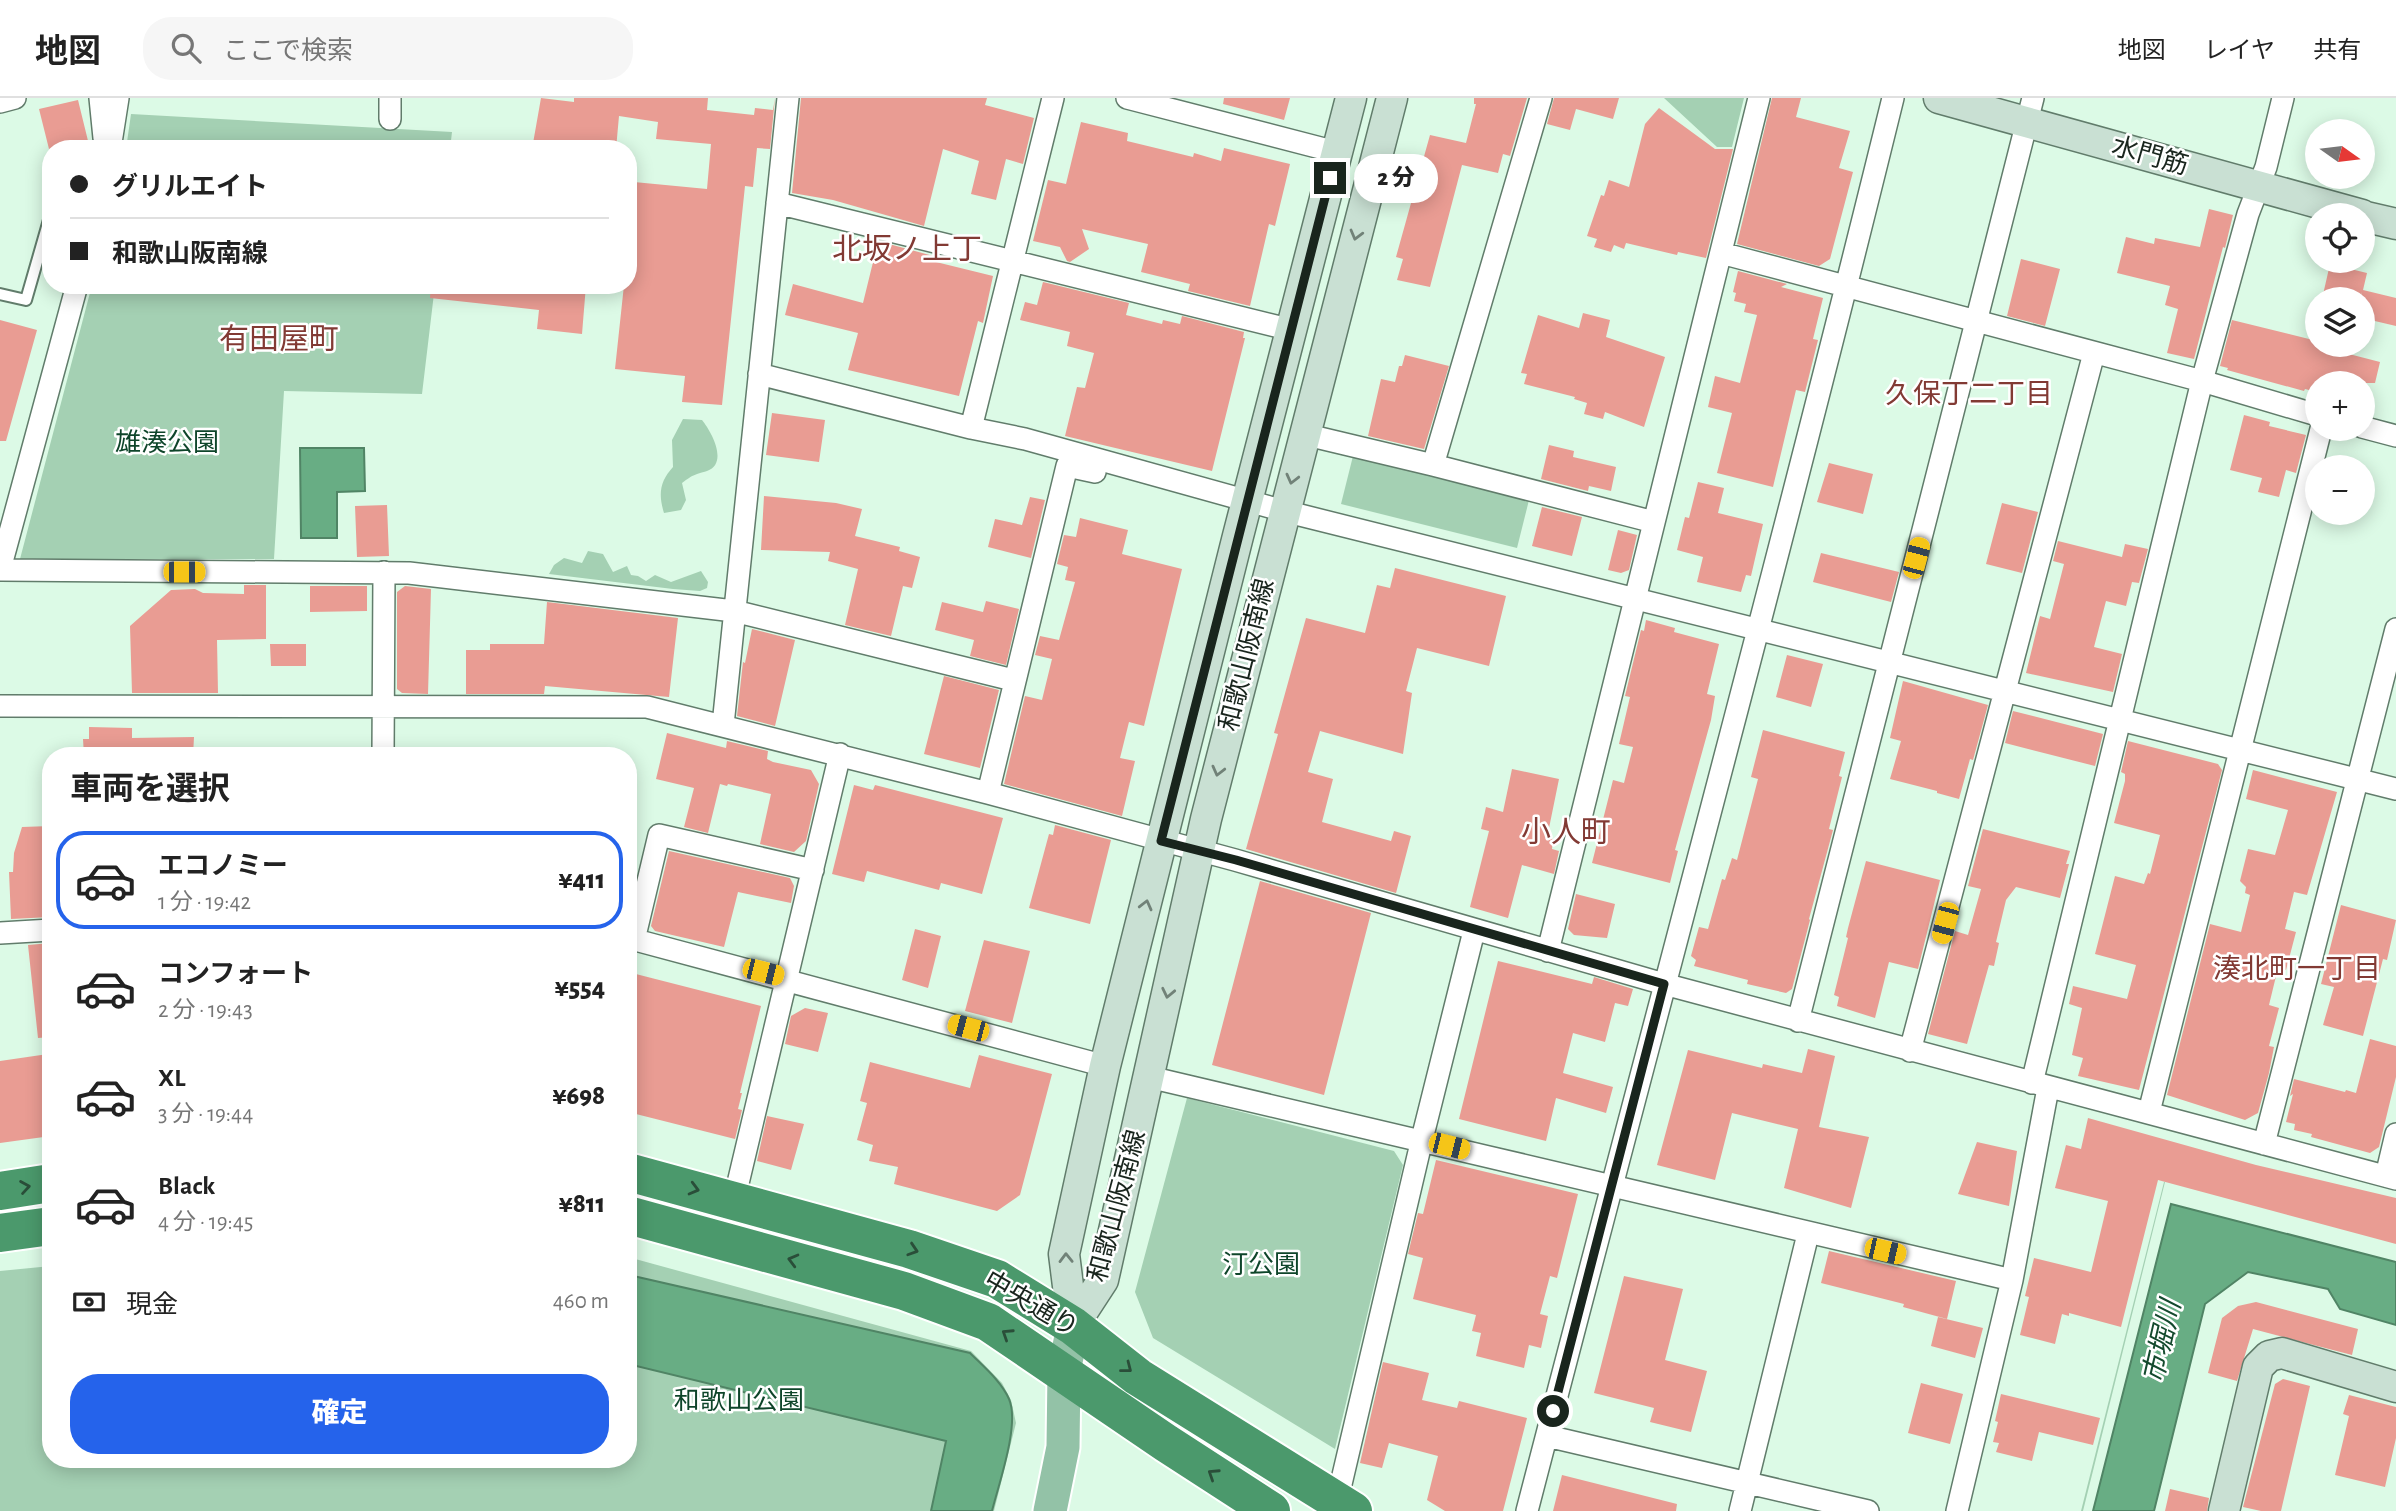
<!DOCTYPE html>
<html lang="ja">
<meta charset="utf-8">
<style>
body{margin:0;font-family:"Alegreya Sans","Noto Sans JP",sans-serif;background:#f6f6f6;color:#222;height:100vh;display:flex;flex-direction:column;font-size:26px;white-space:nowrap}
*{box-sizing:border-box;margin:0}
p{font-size:23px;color:#767676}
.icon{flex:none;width:38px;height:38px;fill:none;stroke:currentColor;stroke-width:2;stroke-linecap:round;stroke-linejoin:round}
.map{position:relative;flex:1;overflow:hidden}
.side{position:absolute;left:42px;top:649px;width:595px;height:721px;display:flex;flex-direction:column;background:#fff;border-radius:28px;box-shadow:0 4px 18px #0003}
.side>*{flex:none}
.top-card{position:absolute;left:42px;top:42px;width:595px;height:154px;border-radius:28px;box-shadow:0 4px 18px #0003;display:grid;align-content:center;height:154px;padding:0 28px;background:#fff}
.needle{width:46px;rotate:104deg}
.buttons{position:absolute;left:2305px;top:21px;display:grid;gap:14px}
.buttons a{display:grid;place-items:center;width:70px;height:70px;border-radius:50%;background:#fff;box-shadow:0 4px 18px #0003;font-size:35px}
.end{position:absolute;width:32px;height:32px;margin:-16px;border:9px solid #19251d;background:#fff;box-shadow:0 0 0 4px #fff}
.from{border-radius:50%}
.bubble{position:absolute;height:49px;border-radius:24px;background:#fff;box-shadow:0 4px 18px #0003;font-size:23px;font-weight:800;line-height:49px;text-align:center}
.car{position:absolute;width:21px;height:42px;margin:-21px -10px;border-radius:9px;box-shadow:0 0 5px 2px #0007;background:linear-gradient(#f5c518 24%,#345 0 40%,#f5c518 0 76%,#345 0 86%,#f5c518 0)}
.top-card b{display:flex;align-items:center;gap:24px;height:66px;font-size:26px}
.top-card b+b{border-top:2px solid #e0e0e0}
.top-card i{width:18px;height:18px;background:#222}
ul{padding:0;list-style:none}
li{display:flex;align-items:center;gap:21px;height:98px;margin:0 14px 10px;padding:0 14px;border:4px solid transparent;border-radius:28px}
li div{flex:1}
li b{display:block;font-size:26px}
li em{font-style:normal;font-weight:800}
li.selected{border-color:#2563eb}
li>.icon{width:63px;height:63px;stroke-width:1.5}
h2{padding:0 28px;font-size:32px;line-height:84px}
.pay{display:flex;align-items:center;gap:18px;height:77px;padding:0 28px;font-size:26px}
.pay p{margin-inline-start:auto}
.action{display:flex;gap:14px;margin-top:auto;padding:14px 28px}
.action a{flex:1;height:80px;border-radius:28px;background:#2563eb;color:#fff;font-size:28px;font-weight:800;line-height:80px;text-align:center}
header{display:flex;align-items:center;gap:42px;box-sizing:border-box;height:98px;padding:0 35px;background:#fff;border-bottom:2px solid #e0e0e0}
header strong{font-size:33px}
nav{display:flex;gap:38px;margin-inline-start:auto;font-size:24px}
.search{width:490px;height:63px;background:#f6f6f6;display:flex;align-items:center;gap:18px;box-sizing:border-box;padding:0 24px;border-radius:28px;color:#767676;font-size:26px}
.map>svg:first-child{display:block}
</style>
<header>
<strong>地図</strong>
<div class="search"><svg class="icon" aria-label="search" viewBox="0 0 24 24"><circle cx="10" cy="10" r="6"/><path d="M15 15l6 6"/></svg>ここで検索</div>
<nav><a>地図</a><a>レイヤ</a><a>共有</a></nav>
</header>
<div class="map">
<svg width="2396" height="1413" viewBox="0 0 2396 1413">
<rect width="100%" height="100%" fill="#dcfae6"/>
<path fill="#a4d0b3" d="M1664,0H1744L1732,49H1717Z
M131,16L452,34L450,51H126Z
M92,187H435L422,296L284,293L274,461H20Z
M683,321L702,322C711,333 729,365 707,373C694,377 694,376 682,385L686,402L681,412L664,415C658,396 660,383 673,369L672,342Z
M1353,358L1529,402L1517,450L1341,406Z
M588,453L603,456L613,474L627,468L631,477L638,478L646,483L655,477L671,484L701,473L708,484L707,490L700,493L673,491L549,476L554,467L564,460L582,465Z
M1187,1000L1394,1053L1403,1067L1335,1351L1153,1240L1135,1194Z
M2164,1084H2165L2083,1413H2081Z
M628,1159L971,1253L1002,1285L1011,1302L1016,1325L994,1413H0V1173L51,1168V1362H628Z"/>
<path fill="#68ad84" stroke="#508465" stroke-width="2" d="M300,350H364L365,393L337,394V440H301Z
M2171,1106L2396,1164V1227L2340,1211L2328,1191L2248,1174L2205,1206L2154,1413H2093Z
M629,1177L970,1255C984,1269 1001,1283 1009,1301C1020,1326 999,1385 992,1413H931L946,1343L628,1266Z"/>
<path fill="#e99c93" d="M541,0L574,4V0H708L707,12L754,17L755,10L773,12L775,0L770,51L757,50L753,89L745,88L722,307L682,304L685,278L615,271L624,187H628V143L634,84L707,91L711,46L656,41L658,24L619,18L616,51H532Z
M801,0H987L985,7L1034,20L1023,66L1006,61L996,102L971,96L979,63L943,51L924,128L833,102L792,95Z
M1224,0H1290L1284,22L1223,6Z
M1474,0H1527L1510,58L1503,56L1498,75L1462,67L1430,189L1397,182L1403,161L1396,159L1430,37L1466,45L1476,6H1474Z
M1554,0H1619L1613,21L1576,11L1570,32L1547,26Z
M1772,0H1801L1796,19L1850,33L1839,70L1853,74L1830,161L1819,168L1737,146Z
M78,2L90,51H49L39,11Z
M1659,10L1715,51H1733L1706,160L1678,154L1677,157L1626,145L1624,151L1614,147L1611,154L1594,149L1597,141L1587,138L1601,97L1604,98L1609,82L1629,89L1645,26Z
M1081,24L1128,35L1127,43L1193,59L1194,55L1221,63L1224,50L1290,66L1275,128L1269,126L1250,208L1188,193L1190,186L1141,174L1148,146L1082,131L1089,151L1070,164L1067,163L1060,149L1033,143L1048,82L1066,86Z
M2209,111L2233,117L2225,150L2223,149L2194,261L2167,255L2178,211L2165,207L2170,188L2117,175L2126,139L2154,146L2155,140L2200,149Z
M889,146L937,159L936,164L993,178L983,225L978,223L959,298L848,272L858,235L785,217L793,186L863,205L875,156L885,158Z
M2021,161L2060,171L2045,228L2007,218Z
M2330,166L2367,175L2363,192L2396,200V228L2362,220V194L2361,201H2322Z
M1738,173L1787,186L1781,189L1823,200L1813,241L1818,242L1805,294L1796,292L1773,389L1717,375L1732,315L1708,309L1715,278L1740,285L1757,217L1744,214L1746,206L1734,203L1736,195L1733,194Z
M1043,184L1129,205L1126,217L1162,226L1163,222L1180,226L1182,218L1244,234L1243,240H1245L1212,373L1065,338L1077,289L1085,290L1094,255L1067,248L1070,234L1020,222L1025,204L1037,207Z
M431,187H586L582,236L537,231L539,212L430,200Z
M1583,215L1610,222L1606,239L1665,259L1644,329L1605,314L1603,321L1584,316L1587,305L1574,301L1575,299L1524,286L1527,276L1521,275L1538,217L1579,230Z
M0,222L37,232L6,343H0Z
M2232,222L2317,243V247H2334L2350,251L2349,256L2380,264L2375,285H2317V294L2305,291L2304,293L2227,272L2228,270L2220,268Z
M1405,257L1449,268L1424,351L1368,338L1381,281L1395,284L1399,268H1402Z
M772,315L825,322L819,364L766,357Z
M2244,317L2270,324L2269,328L2306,337L2296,375L2286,372L2279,399L2258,394L2262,380L2230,372Z
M1549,347L1574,353L1573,359L1616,369L1611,393L1589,388L1588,393L1541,381Z
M1829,365L1873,376L1863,416L1817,404Z
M1698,384L1724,390L1718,415L1763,426L1751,478L1746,477L1741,494L1697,484L1703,459L1677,452L1685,419L1689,420Z
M764,398L836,405L862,411L855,438L900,449L899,453L920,459L912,490L903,488L891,538L845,527L858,471L828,463L830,454L761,452Z
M1030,399L1045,402L1031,460L988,449L995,421L1022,427Z
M2002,405L2038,414L2022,475L1986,466Z
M387,407L389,458L357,459L355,408Z
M1542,409L1582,419L1572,458L1532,448Z
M1080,420L1128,432L1122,456L1182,471L1144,628L1129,624L1120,660L1135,663L1122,718L1004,686L1025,598L1042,602L1052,561L1035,557L1040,538L1059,542L1075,484L1065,482L1068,469L1057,466L1064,437L1076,439Z
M1618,432L1637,437L1629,472L1621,475L1608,472Z
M2058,443L2122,459L2125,446L2148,451L2139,485L2132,484L2126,508L2106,503L2094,549L2122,556L2113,594L2026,575L2040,518L2050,521L2064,466L2053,463Z
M1821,455L1899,474L1891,504L1813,484Z
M1395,470L1506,498L1489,568L1417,550L1406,593L1412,595L1403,656L1320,633L1308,674L1333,681L1322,724L1391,743L1394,733L1411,738L1396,795L1246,751L1278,636L1274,635L1306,520L1365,535L1377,487L1390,490Z
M244,487H266V541L217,542L218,595H132L130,528L171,492L195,491L203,495L244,496Z
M310,488H367V513L310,514Z
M405,488L431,491L428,596L402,595L397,591V494Z
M986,503L1019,511L1006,567L970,558L974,542L935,532L942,504L983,514Z
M547,504L678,520L669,599L545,588L544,596H466V552H490V546H544Z
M1646,522L1675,530L1674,534L1719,546L1707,596L1715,598L1711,622L1675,752L1678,753L1670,785L1592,765L1613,682L1624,685L1633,649L1619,646L1630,599L1625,598L1641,532L1644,533Z
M752,531L795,542L775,628L737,618L743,564L745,565Z
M270,546H306V568H271Z
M1787,557L1823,566L1811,609L1776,599Z
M944,578L999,592L980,670L924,656Z
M1903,583L1988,607L1973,662L1970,661L1959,701L1937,695V693L1890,681L1901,643L1890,640Z
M2013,613L2103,636L2095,668L2005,645Z
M89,629L132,630V640L194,639L193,658H84L83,641H89Z
M1763,632L1845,654L1839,678L1842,679L1829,731L1833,732L1809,821L1810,822L1792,891L1786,895L1747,886L1748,882L1694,868L1696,862L1691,858L1699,829L1708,831L1722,781L1725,782L1732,760L1737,762L1758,681L1751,679Z
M667,635L726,650L727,643L768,653L767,661L773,664L811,672L819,686L806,743L794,754L760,746L771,696L728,686L727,688L720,686L708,735L684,729L694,690L656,681Z
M2128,643L2218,666L2222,672L2139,992L2078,978L2083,960L2072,957L2082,910L2069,906L2073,888L2127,901L2136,867L2095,856L2115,778L2144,786L2148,775L2150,776L2160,737L2114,725L2125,683V676L2121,674Z
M1512,671L1559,681L1548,735L1553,742L1552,751L1559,753L1554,776L1522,767L1508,820L1470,809L1489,733L1481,731L1486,709L1503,714Z
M2253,672L2337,694L2307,797L2294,794L2285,831L2296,834L2286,872L2278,870L2269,907L2279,910L2269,948L2274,949L2269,975L2258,1015L2245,1022L2167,997L2210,826L2241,834L2250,797L2245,795L2246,789L2240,783L2248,751L2275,757L2288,712L2246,701Z
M854,687L873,692L875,687L1003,720L982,796L941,785L939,792L867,773L864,784L832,776Z
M1055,727L1111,742L1090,826L1029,810L1049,736L1053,737Z
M51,728V819L11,821L9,774H13L14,755L22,729Z
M1983,731L2070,753L2066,766H2069L2060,800L2016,789L2006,802L1996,844L1999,845L1994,868L1989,867L1967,946L1928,936L1955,833L1968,837L1981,791L1968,788Z
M669,753L790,780L794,788L791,805L738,794L724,849L655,833L651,828Z
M1866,763L1940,782L1918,871L1889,864L1875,920L1837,908L1839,899L1834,897L1848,840L1846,839L1848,830Z
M1260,783L1371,815L1324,997L1212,967Z
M1576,796L1615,806L1607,840L1574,837L1568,831Z
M2341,807L2396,822L2387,862L2383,861L2363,938L2323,927L2334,889L2321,886Z
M915,831L941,838L928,890L902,882Z
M984,842L1030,853L1012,925L965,913Z
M51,845V939L38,940L28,847Z
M1498,863L1592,886L1594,879L1633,891L1628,908L1615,905L1605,944L1573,935L1563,975L1613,989L1606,1015L1556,1000L1546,1043L1459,1021Z
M628,874L761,908L740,995H742L738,1011L742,1012L735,1041L628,1014Z
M805,910L828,915L818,954L785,946L791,918Z
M2370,941L2396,948V979L2379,1049L2370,1055L2311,1039L2312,1036L2294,1032L2295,1026L2286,1024L2293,996L2290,998L2294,981L2345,994L2346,992L2356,995Z
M1808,951L1835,958L1819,1029L1869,1039L1851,1110L1784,1090L1798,1031L1732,1015L1715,1082L1657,1067L1688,952L1762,970L1763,966L1802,975Z
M48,956L51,974V1038L0,1045V963Z
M979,957L1052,976L1020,1097L997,1113L894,1086L898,1069L869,1063L873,1047L857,1042L867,1005L860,1003L870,964L970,990Z
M767,1018L804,1026L791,1072L757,1063Z
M2088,1020L2256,1067L2396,1100V1146L2158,1082L2121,1229L2069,1215V1218L2062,1216L2055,1246L2020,1237L2029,1199L2025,1198L2034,1160L2091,1174L2108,1103L2055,1090L2066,1047L2081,1051Z
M1977,1044L2017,1053L2009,1108L1958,1096Z
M1436,1062L1578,1096L1557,1180L1550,1178L1540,1216L1548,1218L1541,1250L1529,1247L1524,1270L1476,1258L1481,1235L1472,1233L1476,1217L1413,1201L1423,1160L1408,1156L1418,1115L1423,1116Z
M1829,1153L1956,1183L1947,1221L1903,1209L1904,1206L1821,1185Z
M1624,1178L1683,1191L1665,1262L1707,1273L1691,1334L1650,1324L1654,1310L1594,1295Z
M2256,1204L2358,1231L2352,1257L2253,1231L2237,1283L2208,1275L2222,1220L2238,1208Z
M1938,1219L1983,1230L1975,1260L1931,1248Z
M1383,1264L1429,1275L1422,1302L1457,1310L1459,1303L1527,1320L1503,1413H1445L1427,1402L1438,1358L1389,1345L1382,1370L1360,1365Z
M2283,1281L2310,1288L2281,1413H2261L2243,1409L2275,1286Z
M1921,1285L1963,1296L1950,1346L1908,1335Z
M2001,1296L2100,1320L2093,1347L2039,1334L2032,1363L1996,1354L1999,1345L1993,1344L1998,1324L1995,1323Z
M2349,1297L2396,1309V1340L2385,1389L2335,1377L2349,1318L2343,1316Z
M1562,1377L1677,1406L1676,1413H1553Z
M2170,1391L2209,1400L2207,1413H2165Z"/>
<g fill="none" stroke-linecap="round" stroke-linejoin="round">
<g stroke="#617c6b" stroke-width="14">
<path id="lane" d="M0,196L26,202L51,115"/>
</g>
<g stroke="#617c6b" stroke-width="24">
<path id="street" d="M100,0L104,40
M390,0V21
M1127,0L1336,54
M0,4L15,0
M110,51L118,0
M777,105L1292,232
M1721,155L2202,283L2317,317
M759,276L971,330L1025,341L1284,413L2396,691
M2362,329L2396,338
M971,330L1053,0
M1303,336L1433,367L1654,424
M1433,367L1541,0
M0,471L77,187
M0,472L409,475L734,513L1013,582
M0,608L647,609L988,695L1235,762L1664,886L2396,1081
M723,627L788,0
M383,658L384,474
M988,695L1067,368L1095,374
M0,835L51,832
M628,840L1105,968
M634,842L659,737L813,772
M1548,853L1759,0
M1798,923L2033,0
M1910,953L2094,255
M1149,979C1437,1045 1724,1117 2012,1182
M2032,985L2202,283L2248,116L2266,69L2283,0
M2149,1014L2321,331
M2264,1046L2396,531
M2386,1078L2396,1036
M734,1102L840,656
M1547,1338L1868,1413
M1337,1403L1422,1041L1474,833
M1527,1413C1649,942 1777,472 1893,0
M1740,1413L1808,1136
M1957,1413L2012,1182L2048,990"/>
</g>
<g stroke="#617c6b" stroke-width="33">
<path id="secondary" d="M1939,0L2362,117
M2362,118L2396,126
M1073,1228L1103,1182L1206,721L1392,0
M1073,1228L1064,1156L1105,968L1238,438L1351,0
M2224,1413L2258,1269L2269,1258L2282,1255L2396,1289"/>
</g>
<g stroke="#fff" stroke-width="37">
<path id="primary" d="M1050,1413L1063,1349L1064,1274L1073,1228"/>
</g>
<g stroke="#fff" stroke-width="42">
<path id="highway" d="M628,1074L909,1151L997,1181L1073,1228L1138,1279L1353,1413
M0,1093L51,1085
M628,1117L904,1193L988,1224L1166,1345L1271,1413
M0,1135L51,1128"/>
</g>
<use href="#lane" stroke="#fff" stroke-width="10"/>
<use href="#street" stroke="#fff" stroke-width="21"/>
<use href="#secondary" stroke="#c9e0d3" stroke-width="30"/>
<use href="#primary" stroke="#93c2a7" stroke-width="33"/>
<use href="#highway" stroke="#4b996c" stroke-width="38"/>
</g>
<defs><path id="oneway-chevron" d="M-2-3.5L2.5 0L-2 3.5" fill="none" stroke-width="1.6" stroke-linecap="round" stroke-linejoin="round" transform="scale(1.75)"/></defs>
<g stroke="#718278">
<use href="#oneway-chevron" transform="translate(1356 137) rotate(105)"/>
<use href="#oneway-chevron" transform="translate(1292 381) rotate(104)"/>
<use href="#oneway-chevron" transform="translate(1218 673) rotate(104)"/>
<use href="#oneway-chevron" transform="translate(1146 807) rotate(-76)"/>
<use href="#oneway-chevron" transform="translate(1168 895) rotate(102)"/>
<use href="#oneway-chevron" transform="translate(1066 1160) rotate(-91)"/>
</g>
<g stroke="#2a4e39">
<use href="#oneway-chevron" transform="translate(25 1089) rotate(-9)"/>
<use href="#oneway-chevron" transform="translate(694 1091) rotate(15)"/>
<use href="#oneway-chevron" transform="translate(913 1152) rotate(18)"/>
<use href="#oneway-chevron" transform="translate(793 1162) rotate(-165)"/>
<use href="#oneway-chevron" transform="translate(1007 1236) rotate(-147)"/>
<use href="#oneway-chevron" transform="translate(1127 1270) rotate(38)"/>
<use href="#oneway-chevron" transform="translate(1213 1376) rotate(-147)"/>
</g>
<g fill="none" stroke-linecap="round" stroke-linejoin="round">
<path stroke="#19251d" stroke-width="9" d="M1330,80L1161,743L1236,762L1664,886L1553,1313"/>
</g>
<g text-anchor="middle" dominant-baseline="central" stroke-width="5" stroke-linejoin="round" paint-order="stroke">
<g font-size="26" fill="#19251d" stroke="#fff">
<text transform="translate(2150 58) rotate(16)">水門筋</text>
<text transform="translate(1247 557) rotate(-76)">和歌山阪南線</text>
<text transform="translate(1117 1108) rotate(-75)">和歌山阪南線</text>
<text transform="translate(1031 1206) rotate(30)">中央通り</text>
</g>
<g font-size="26" fill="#0e452a" stroke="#fff">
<text x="167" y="345">雄湊公園</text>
<text x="1261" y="1167">汀公園</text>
<text x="739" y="1303">和歌山公園</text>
</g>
<g font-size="28" fill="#823a34" stroke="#fff">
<text x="1969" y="297">久保丁二丁目</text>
<text x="2297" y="872">湊北町一丁目</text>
</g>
<g font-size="28" font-style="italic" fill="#144a2e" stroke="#fff">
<text transform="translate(2163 1244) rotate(-77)">市堀川</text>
</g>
<g font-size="30" fill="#823a34" stroke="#fff">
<text x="907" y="152">北坂ノ上丁</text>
<text x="279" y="242">有田屋町</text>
<text x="1566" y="735">小人町</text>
</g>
</g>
</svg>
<div class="buttons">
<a><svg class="needle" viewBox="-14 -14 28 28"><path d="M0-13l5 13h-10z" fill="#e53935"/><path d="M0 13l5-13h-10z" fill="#767676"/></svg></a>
<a><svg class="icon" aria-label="locate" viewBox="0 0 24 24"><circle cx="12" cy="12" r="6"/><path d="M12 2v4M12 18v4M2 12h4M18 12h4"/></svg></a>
<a><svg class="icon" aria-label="layers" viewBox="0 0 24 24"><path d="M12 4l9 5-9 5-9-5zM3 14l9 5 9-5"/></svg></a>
<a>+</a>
<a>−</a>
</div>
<i class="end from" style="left:1553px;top:1313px"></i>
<i class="end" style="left:1330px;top:80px"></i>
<div class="bubble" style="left:1354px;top:56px;width:84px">2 分</div>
<i class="car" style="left:1916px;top:460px;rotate:15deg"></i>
<i class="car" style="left:184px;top:474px;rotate:90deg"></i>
<i class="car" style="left:1945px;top:825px;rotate:195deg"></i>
<i class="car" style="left:763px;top:874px;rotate:104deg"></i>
<i class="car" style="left:968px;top:930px;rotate:285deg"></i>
<i class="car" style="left:1449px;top:1048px;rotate:104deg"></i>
<i class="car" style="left:1885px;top:1153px;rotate:103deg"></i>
<div class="top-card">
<b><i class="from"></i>グリルエイト</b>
<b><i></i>和歌山阪南線</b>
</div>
<section class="side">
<h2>車両を選択</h2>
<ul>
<li class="selected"><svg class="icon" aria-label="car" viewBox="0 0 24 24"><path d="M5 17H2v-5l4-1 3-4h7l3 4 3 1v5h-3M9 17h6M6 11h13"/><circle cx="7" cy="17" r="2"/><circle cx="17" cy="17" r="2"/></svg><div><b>エコノミー</b><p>1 分 · 19:42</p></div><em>¥411</em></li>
<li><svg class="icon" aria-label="car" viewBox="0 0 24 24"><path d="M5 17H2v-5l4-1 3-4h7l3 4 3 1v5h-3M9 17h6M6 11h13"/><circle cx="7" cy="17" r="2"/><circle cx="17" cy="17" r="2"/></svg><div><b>コンフォート</b><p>2 分 · 19:43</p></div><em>¥554</em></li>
<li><svg class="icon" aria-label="car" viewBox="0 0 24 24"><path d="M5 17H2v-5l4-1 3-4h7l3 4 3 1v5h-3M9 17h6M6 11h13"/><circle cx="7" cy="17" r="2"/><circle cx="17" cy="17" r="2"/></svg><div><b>XL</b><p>3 分 · 19:44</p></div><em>¥698</em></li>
<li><svg class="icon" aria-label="car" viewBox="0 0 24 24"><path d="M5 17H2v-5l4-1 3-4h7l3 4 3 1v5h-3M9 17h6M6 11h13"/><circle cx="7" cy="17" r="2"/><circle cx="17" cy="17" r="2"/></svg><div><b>Black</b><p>4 分 · 19:45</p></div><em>¥811</em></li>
</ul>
<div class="pay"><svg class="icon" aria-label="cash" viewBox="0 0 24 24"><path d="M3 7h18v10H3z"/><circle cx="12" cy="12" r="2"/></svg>現金<p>460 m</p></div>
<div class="action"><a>確定</a></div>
</section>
</div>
